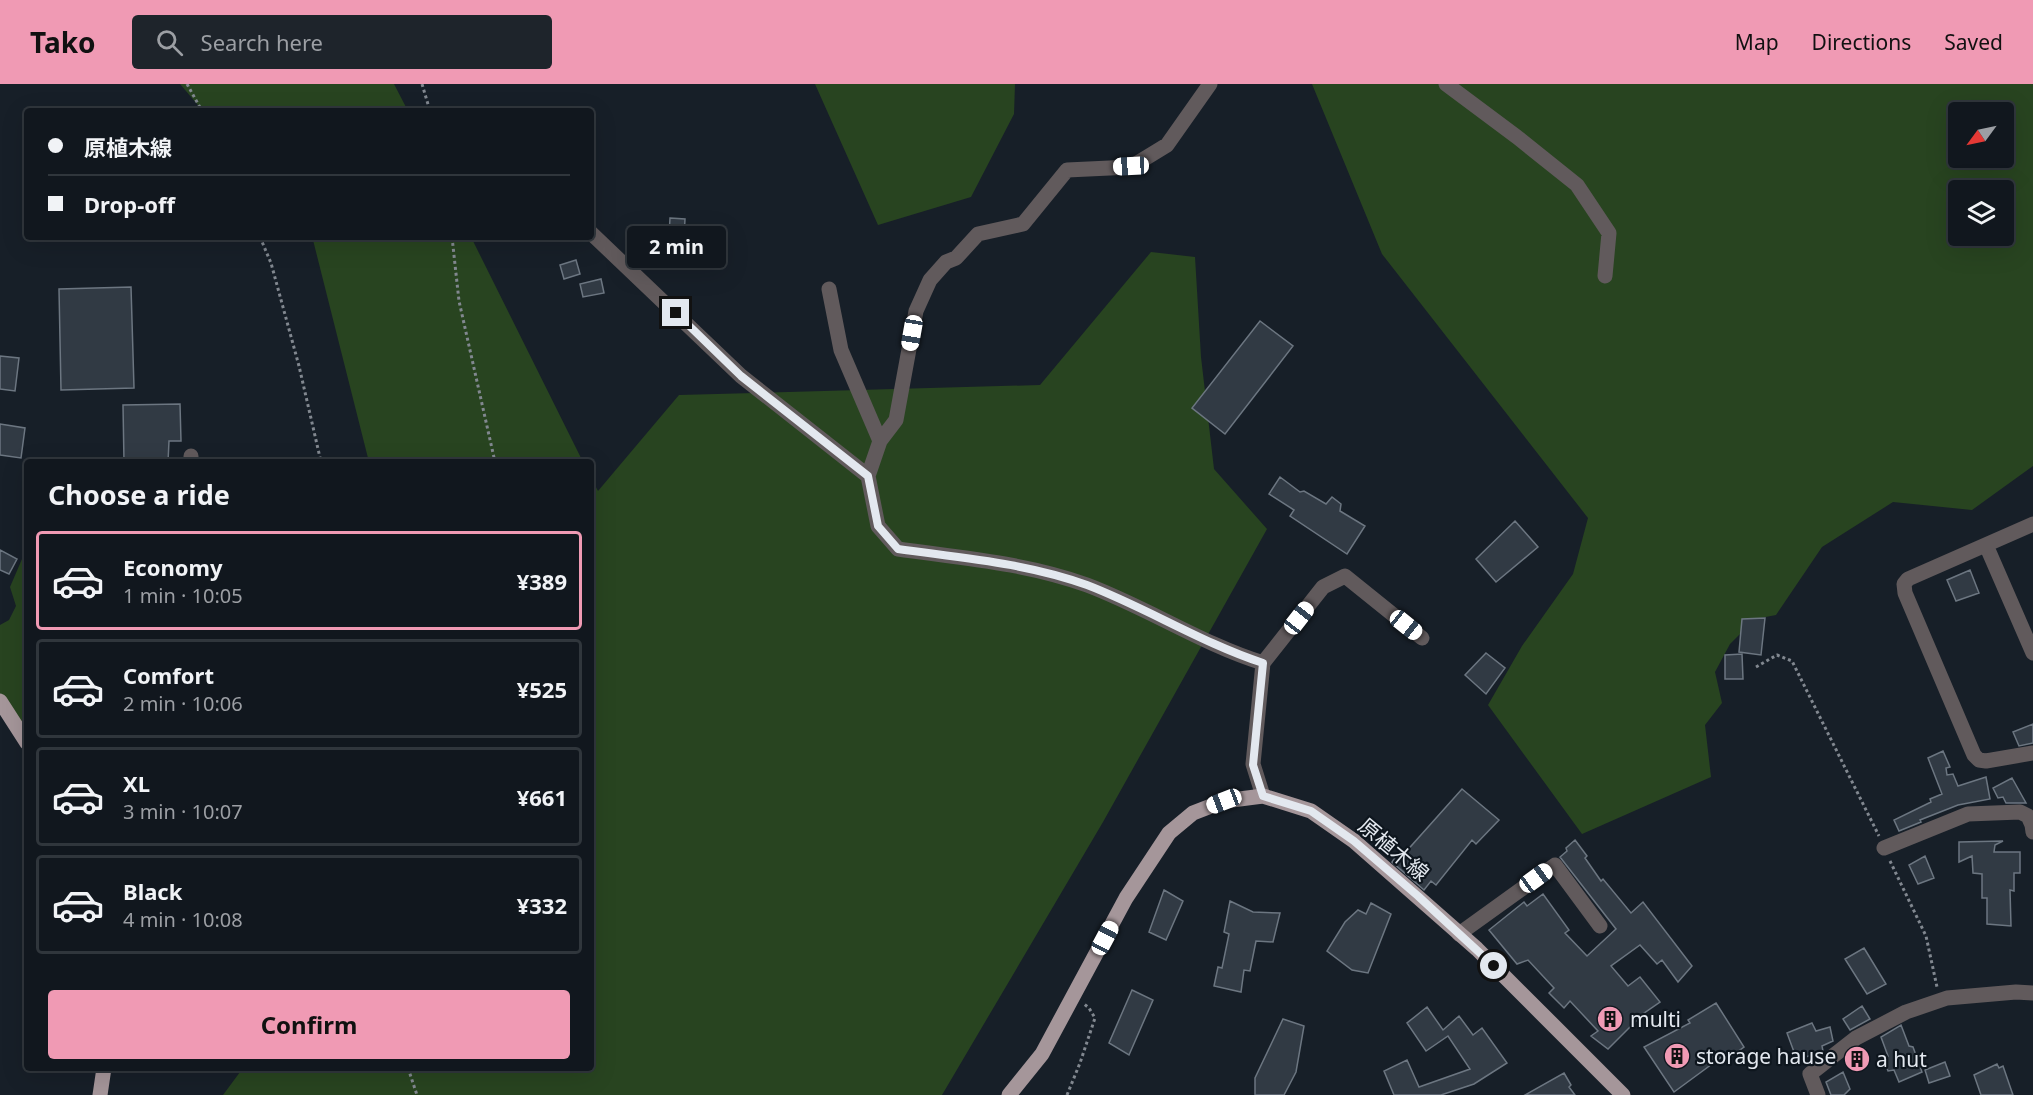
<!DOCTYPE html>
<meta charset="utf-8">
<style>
body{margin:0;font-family:"Noto Sans","Noto Sans JP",sans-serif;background:#1e242b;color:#f1f3f6;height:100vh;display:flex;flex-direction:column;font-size:22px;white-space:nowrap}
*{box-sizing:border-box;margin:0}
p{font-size:20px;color:#9c9fa4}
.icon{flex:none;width:33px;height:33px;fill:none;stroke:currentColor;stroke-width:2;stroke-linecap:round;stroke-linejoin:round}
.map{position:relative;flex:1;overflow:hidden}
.side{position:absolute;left:24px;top:375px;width:570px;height:612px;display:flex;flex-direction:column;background:#11171e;border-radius:6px;box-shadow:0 6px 24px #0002,0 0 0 2px #30363c}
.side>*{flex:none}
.top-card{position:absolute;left:24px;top:24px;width:570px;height:132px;border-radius:6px;box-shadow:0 6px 24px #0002,0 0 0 2px #30363c;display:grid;align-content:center;height:132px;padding:0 24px;background:#11171e}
.needle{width:39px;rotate:237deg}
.controls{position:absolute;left:1948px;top:18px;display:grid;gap:12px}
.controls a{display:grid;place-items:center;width:66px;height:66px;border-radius:6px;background:#11171e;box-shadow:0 6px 24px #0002,0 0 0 2px #30363c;font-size:30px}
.end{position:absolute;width:27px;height:27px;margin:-14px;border:8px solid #e3e8ef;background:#111;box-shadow:0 0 0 3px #111}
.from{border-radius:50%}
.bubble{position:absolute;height:42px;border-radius:6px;background:#11171e;box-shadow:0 6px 24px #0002,0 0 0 2px #30363c;font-size:20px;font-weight:700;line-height:42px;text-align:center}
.car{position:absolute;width:18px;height:36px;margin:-18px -9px;border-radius:8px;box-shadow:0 0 4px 2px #0007;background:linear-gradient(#fff 24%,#345 0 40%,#fff 0 76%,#345 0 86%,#fff 0)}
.top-card b{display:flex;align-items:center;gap:21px;height:57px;font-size:22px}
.top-card b+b{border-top:2px solid #30363c}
.top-card i{width:15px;height:15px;background:#f1f3f6}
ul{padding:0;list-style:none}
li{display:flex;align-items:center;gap:18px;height:99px;margin:0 12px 9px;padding:0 12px;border:3px solid #30363c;border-radius:6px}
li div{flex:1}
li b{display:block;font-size:22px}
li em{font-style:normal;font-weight:700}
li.current{border-color:#f09ab4}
li>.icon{width:54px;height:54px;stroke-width:1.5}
h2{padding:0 24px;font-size:27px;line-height:72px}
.button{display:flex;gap:12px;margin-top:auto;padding:12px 24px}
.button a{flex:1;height:69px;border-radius:6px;background:#f09ab4;color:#111;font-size:24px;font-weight:700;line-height:69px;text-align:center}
header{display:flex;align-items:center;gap:36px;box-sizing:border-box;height:84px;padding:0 30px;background:#f09ab4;color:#111}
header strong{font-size:28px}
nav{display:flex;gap:33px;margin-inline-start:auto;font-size:21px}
.search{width:420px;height:54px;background:#1e242b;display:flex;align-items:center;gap:15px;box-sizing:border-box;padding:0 21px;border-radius:6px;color:#9c9fa4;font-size:22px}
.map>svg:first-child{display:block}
</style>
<header>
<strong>Tako</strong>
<div class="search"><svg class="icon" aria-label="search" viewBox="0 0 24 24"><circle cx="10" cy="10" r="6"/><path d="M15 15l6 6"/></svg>Search here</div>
<nav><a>Map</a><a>Directions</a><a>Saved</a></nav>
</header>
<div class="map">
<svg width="2033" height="1011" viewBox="0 0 2033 1011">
<rect width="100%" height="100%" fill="#171f28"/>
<path fill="#284420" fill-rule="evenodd" d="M180,0H394L408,27H203Z
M815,0H1015L1014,30L971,113L878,141Z
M1312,0H2033V382L1972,426L1893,418L1822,463L1776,531L1755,535L1730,560L1715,588L1722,619L1705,641L1711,693L1582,750L1488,621L1522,562L1573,490L1588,434L1382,170ZM1959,28H2004V74H1959ZM1959,106H2004V152H1959Z
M311,153H471L583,378H369L313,156Z
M1151,168L1195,173L1201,273L1214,385L1267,445L1103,738L942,1011H223L243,984H591V394L598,407L679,311L1040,301Z
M27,473V656L0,613V541L9,536L16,522L10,503L22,475Z"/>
<path fill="#313a44" stroke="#6c7681" stroke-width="1.5" d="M670,134L685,135L684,153L669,152Z
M576,176L580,190L564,195L560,181Z
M601,195L604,209L583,213L580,200Z
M131,203L134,304L61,306L59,205Z
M1260,237L1293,262L1225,350L1192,324Z
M0,272L19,274L15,307L0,305Z
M180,320L181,357H169L168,378H124L123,321Z
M0,340L25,344L21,374L0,371Z
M1280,393L1300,408L1304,407L1326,420L1332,413L1341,420L1340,427L1365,442L1347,470L1290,432L1294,426L1269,410Z
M1515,437L1538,463L1496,498L1476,475Z
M0,466L17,475L9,490L0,486Z
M1970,486L1979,509L1956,517L1947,496Z
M1765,534L1761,571L1739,568L1742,535Z
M1486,569L1505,584L1486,610L1465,591Z
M1742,570L1743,595H1725V571Z
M2033,640V659L2019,662L2013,648Z
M1943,667L1950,683L1946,684L1947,691L1953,690L1958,702L1986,693L1990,715L1958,721L1920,736L1921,738L1899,747L1894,736L1931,718L1930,715L1942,710L1928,674Z
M2012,694L2026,719H2006L2003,713L1998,714L1993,704Z
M1462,705L1499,736L1476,760L1472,756L1436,801L1431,797L1424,806L1392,778L1398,769L1403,771Z
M1575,756L1587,772L1585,774L1601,797L1603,795L1631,829L1643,818L1692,882L1678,898L1662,876L1657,880L1640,861L1611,882L1628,902L1640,893L1660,918L1634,936L1636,937L1608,965L1591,952L1598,947L1570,917L1564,924L1549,909L1554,904L1528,876L1517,880L1489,846L1524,818L1527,822L1543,810L1569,846L1565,849L1587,872L1616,845L1560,773L1567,767L1566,764Z
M2003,757L1995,761L1994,768H2020V789H2014V807L2010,806L2011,842L1987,840V814H1982V790L1973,789L1972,772L1959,778V758Z
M1925,772L1934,794L1918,800L1909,781Z
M1164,806L1183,817L1166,856L1149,848Z
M1230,817L1253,828L1280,829L1273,858L1256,857L1250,887L1244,886L1241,908L1214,902L1218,883L1222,884L1229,850L1224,848Z
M1371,819L1391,830L1368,889L1352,886L1327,867L1345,838L1358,826L1366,830Z
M1864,864L1886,900L1867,910L1845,875Z
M1132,906L1153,916L1129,971L1109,959Z
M1716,919L1744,963L1726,976L1723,972L1674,1008L1644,963L1690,939L1688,936Z
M1862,922L1870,935L1850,946L1843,935Z
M1427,923L1443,946L1459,932L1473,951L1482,944L1507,979L1474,1000L1441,1011H1394L1384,987L1407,976L1419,1003L1470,985L1448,952L1426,967L1407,939Z
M1283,935L1304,942L1296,988L1284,1011H1255V994Z
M1812,939L1816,947L1830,943L1833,957L1822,962L1823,967L1797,976L1787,949Z
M1901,941L1909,962L1913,963L1922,988L1899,998L1894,986L1888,987L1883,974L1888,972L1881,953Z
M1945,978L1950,992L1929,999L1925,986Z
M1997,980L1999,984L2003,982L2013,1011H1981L1974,991Z
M1843,988L1850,1005L1844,1011H1831L1826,998Z
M1564,989L1571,1001L1569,1003L1575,1011H1525Z"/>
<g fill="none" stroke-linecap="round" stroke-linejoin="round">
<path stroke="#828890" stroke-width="3" stroke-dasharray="3 3" stroke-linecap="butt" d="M187,0L202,27
M422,0L430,27
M260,153L271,179L299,282L321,378
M452,153L459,217L495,378
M1756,583L1777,571L1792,577L1879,752
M1890,777L1926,852L1937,903
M408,984L417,1011
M1067,1011L1080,979L1095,934L1089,924L1084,920"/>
<path stroke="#615a5c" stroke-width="15" d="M1446,0L1517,53L1577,101L1609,149L1605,192
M591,149L741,292L868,392
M829,205L841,266L880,357L868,392L878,442L898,465C962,474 1026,479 1087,501C1148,524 1202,560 1263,579
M880,357L896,336L916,227L930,196L946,178L956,174L978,150L1023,140L1067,86L1131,83L1167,61L1210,0
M191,378V372
M2033,440L1908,495L1904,500L1905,509L1974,671L1979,676L1986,677L2033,669
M1986,461L2033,569
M1263,712L1253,680L1263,579L1323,503L1345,492L1422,554
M1884,764L1968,730L2020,728L2028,732L2032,741L2033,748
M1459,850L1555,781L1600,842
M1818,1011L1810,990L1856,954L1906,928L1947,914L2016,908L2033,909"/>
<path stroke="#a5969a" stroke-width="15" d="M0,617L27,659
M100,1011L104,984
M1009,1011L1042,970L1126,814L1169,749L1193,729L1224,717L1263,712L1311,727L1354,757L1477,865L1623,1011"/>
</g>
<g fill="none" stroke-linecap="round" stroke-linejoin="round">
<path stroke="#e3e8ef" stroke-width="8" d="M676,229L741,292L868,392L878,442L898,465C962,474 1026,479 1087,501C1147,524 1202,559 1263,579L1253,681L1263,712L1311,727L1354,757L1418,812L1494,882"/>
</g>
<defs>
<g id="building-disc" transform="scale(1.35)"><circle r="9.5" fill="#f09ab4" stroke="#0e161e"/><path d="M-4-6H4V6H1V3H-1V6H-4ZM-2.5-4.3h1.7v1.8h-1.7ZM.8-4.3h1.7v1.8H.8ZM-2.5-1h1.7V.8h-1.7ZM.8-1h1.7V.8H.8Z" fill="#111"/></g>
</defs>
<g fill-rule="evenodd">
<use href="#building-disc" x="1610" y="935"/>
<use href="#building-disc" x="1677" y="972"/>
<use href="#building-disc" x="1857" y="975"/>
</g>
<g text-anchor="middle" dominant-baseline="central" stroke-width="4.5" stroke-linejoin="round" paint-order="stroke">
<g font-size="21" fill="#e3e8ef" stroke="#0e161e">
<text transform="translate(1394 765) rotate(40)">原植木線</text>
</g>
<g font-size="21" fill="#e3e8ef" stroke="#0e161e" text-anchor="start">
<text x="1630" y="935">multi</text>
<text x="1696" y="972">storage hause</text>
<text x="1876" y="975">a hut</text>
</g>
</g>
</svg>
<div class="controls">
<a><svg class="needle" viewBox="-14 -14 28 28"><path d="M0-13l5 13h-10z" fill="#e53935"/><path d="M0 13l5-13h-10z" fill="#9c9fa4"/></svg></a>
<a><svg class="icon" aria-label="layers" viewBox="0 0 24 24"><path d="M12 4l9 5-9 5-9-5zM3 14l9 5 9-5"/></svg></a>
</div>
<i class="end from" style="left:1494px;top:882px"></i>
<i class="end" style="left:676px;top:229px"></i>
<div class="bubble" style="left:627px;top:142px;width:99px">2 min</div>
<i class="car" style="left:1131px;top:82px;rotate:267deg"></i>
<i class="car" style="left:912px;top:249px;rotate:190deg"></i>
<i class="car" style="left:1299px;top:534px;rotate:38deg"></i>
<i class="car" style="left:1406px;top:541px;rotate:129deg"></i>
<i class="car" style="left:1224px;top:717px;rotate:249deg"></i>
<i class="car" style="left:1536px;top:794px;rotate:54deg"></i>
<i class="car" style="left:1105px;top:854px;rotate:28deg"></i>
<div class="top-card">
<b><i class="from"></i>原植木線</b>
<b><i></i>Drop-off</b>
</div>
<section class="side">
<h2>Choose a ride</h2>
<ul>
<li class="current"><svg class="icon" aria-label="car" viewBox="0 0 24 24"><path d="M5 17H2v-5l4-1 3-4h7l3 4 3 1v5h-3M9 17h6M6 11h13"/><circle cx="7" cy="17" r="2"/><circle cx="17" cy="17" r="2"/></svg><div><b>Economy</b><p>1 min · 10:05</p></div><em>¥389</em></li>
<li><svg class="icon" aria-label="car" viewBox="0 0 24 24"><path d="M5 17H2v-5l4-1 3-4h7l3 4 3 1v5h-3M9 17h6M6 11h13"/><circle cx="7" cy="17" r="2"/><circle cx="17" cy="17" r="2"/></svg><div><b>Comfort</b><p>2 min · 10:06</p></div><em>¥525</em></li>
<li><svg class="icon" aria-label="car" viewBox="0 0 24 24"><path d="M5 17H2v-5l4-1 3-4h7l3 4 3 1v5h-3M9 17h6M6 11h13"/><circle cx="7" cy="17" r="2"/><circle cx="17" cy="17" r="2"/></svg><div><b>XL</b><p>3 min · 10:07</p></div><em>¥661</em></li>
<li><svg class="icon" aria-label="car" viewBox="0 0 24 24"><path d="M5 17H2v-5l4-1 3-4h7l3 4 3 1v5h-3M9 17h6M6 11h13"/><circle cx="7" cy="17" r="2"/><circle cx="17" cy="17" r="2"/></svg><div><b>Black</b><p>4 min · 10:08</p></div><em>¥332</em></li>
</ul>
<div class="button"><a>Confirm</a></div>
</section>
</div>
